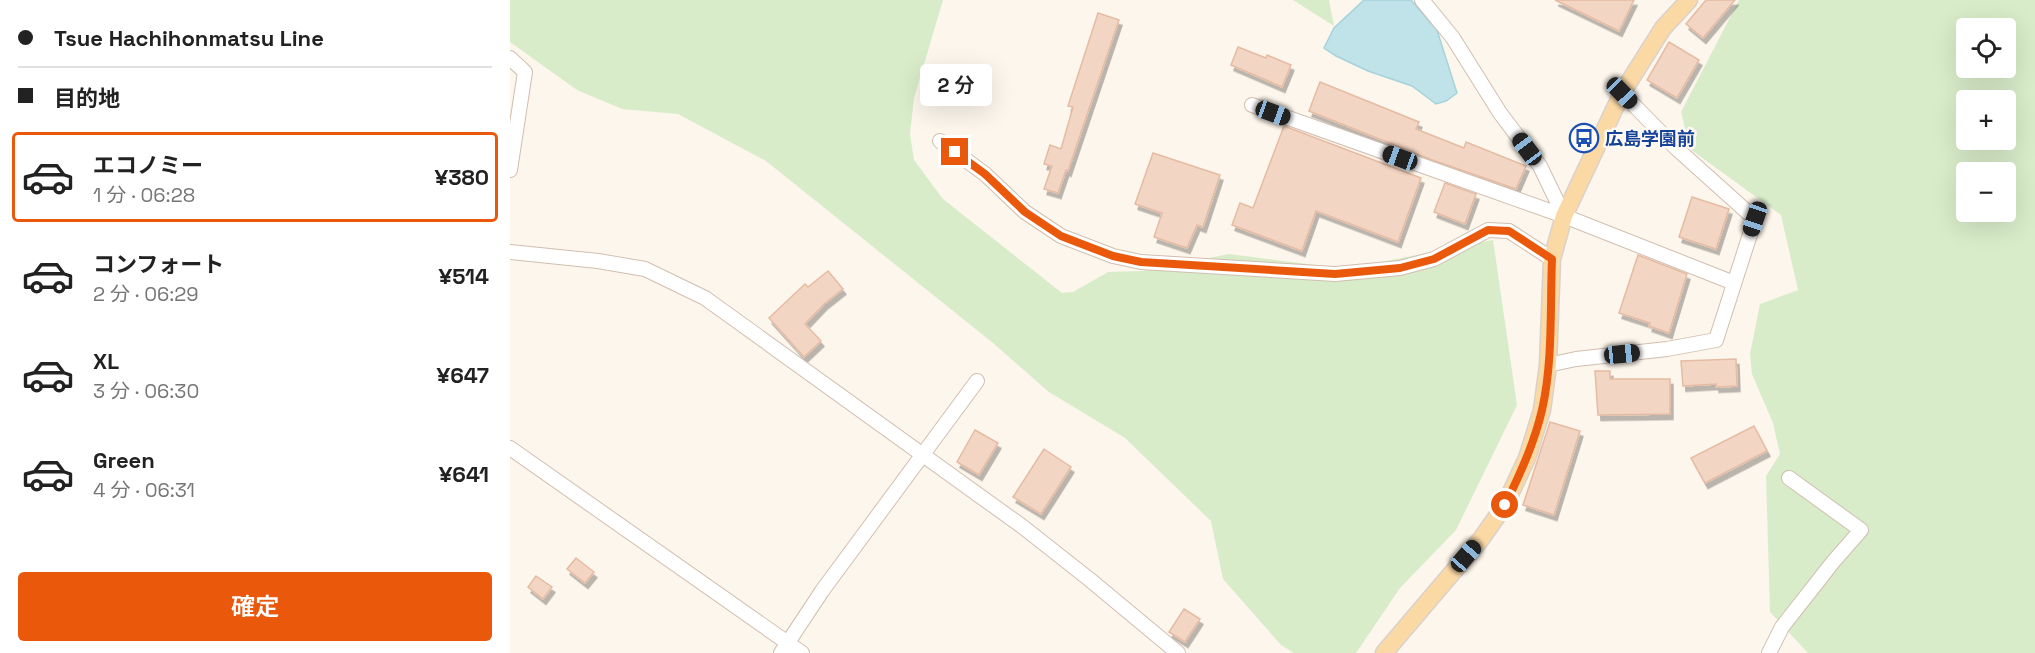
<!DOCTYPE html>
<html lang="ja">
<meta charset="utf-8">
<style>
body{margin:0;font-family:"Space Grotesk","Noto Sans JP",sans-serif;background:#f2f2f2;color:#222;height:100vh;display:flex;flex-direction:column;font-size:22px;white-space:nowrap}
*{box-sizing:border-box;margin:0}
p{font-size:20px;color:#767676}
.icon{flex:none;width:33px;height:33px;fill:none;stroke:currentColor;stroke-width:2;stroke-linecap:round;stroke-linejoin:round}
.map{position:relative;flex:1;overflow:hidden}
.side{display:flex;flex-direction:column;background:#fff;width:510px}
.side>*{flex:none}
.guide{display:grid;align-content:center;height:132px;padding:0 18px;background:#fff}
.fabs{position:absolute;left:1446px;top:18px;display:grid;gap:12px}
.fabs a{display:grid;place-items:center;width:60px;height:60px;border-radius:6px;background:#fff;box-shadow:0 6px 24px #0002;font-size:30px}
.end{position:absolute;width:27px;height:27px;margin:-14px;border:8px solid #ea580c;background:#fff;box-shadow:0 0 0 3px #fff}
.from{border-radius:50%}
.bubble{position:absolute;height:42px;border-radius:6px;background:#fff;box-shadow:0 6px 24px #0002;font-size:20px;font-weight:600;line-height:42px;text-align:center}
.car{position:absolute;width:18px;height:36px;margin:-18px -9px;border-radius:8px;box-shadow:0 0 4px 2px #0007;background:linear-gradient(#222 24%,#8ab4d8 0 40%,#222 0 76%,#8ab4d8 0 86%,#222 0)}
.guide b{display:flex;align-items:center;gap:21px;height:57px;font-size:22px}
.guide b+b{border-top:2px solid #e0e0e0}
.guide i{width:15px;height:15px;background:#222}
ul{padding:0;list-style:none}
li{display:flex;align-items:center;gap:18px;height:90px;margin:0 12px 9px;padding:0 6px;border:3px solid transparent;border-radius:6px}
li div{flex:1}
li b{display:block;font-size:22px}
li em{font-style:normal;font-weight:600}
li.selected{border-color:#ea580c}
li>.icon{width:54px;height:54px;stroke-width:1.5}
.button{display:flex;gap:12px;margin-top:auto;padding:12px 18px}
.button a{flex:1;height:69px;border-radius:6px;background:#ea580c;color:#fff;font-size:24px;font-weight:600;line-height:69px;text-align:center}
main{display:flex;flex:1;min-height:0}
.map>svg:first-child{display:block}
</style>
<main>
<section class="side">
<div class="guide">
<b><i class="from"></i>Tsue Hachihonmatsu Line</b>
<b><i></i>目的地</b>
</div>
<ul>
<li class="selected"><svg class="icon" aria-label="car" viewBox="0 0 24 24"><path d="M5 17H2v-5l4-1 3-4h7l3 4 3 1v5h-3M9 17h6M6 11h13"/><circle cx="7" cy="17" r="2"/><circle cx="17" cy="17" r="2"/></svg><div><b>エコノミー</b><p>1 分 · 06:28</p></div><em>¥380</em></li>
<li><svg class="icon" aria-label="car" viewBox="0 0 24 24"><path d="M5 17H2v-5l4-1 3-4h7l3 4 3 1v5h-3M9 17h6M6 11h13"/><circle cx="7" cy="17" r="2"/><circle cx="17" cy="17" r="2"/></svg><div><b>コンフォート</b><p>2 分 · 06:29</p></div><em>¥514</em></li>
<li><svg class="icon" aria-label="car" viewBox="0 0 24 24"><path d="M5 17H2v-5l4-1 3-4h7l3 4 3 1v5h-3M9 17h6M6 11h13"/><circle cx="7" cy="17" r="2"/><circle cx="17" cy="17" r="2"/></svg><div><b>XL</b><p>3 分 · 06:30</p></div><em>¥647</em></li>
<li><svg class="icon" aria-label="car" viewBox="0 0 24 24"><path d="M5 17H2v-5l4-1 3-4h7l3 4 3 1v5h-3M9 17h6M6 11h13"/><circle cx="7" cy="17" r="2"/><circle cx="17" cy="17" r="2"/></svg><div><b>Green</b><p>4 分 · 06:31</p></div><em>¥641</em></li>
</ul>
<div class="button"><a>確定</a></div>
</section>
<div class="map">
<svg width="1525" height="653" viewBox="0 0 1525 653">
<defs>
<filter id="shadow"><feDropShadow dx="3" dy="5.5" stdDeviation="0" flood-color="#0004"/></filter>
</defs>
<rect width="100%" height="100%" fill="#fdf6ec"/>
<path fill="#d8ecc9" fill-rule="evenodd" d="M0,0H433L404,98L400,134L404,160L433,199L552,293L563,292L598,272L633,271L719,254L836,269L983,240L1007,405L946,530L890,588L846,653H784L771,645L713,579L701,521L615,438L539,392L483,343L256,161L168,114L112,109L67,90L0,42Z
M783,0H819L824,26Z
M1229,0H1525V653H1298L1260,612L1256,476L1270,454L1263,423L1242,374L1240,354L1250,304L1288,290L1271,215L1180,149L1171,112ZM1456,28H1496V68H1456ZM1456,100H1496V140H1456ZM1456,172H1496V212H1456Z"/>
<path fill="#bfe3e8" stroke="#a5d3da" stroke-width="1.5" d="M854,0H901L927,30L947,93L936,101L926,104L902,86L858,71L826,56L814,48L824,28Z"/>
<path fill="#f3d5c3" stroke="#e6bba3" stroke-width="1.5" filter="url(#shadow)" d="M1045,0H1124L1109,31Z
M1196,0H1225L1193,38L1176,24Z
M588,13L609,20L558,171L556,170L548,193L534,189L542,166L534,164L540,145L551,149L563,107L558,106Z
M1159,42L1189,60L1167,98L1137,80Z
M728,47L756,58L757,55L781,65L772,87L721,65Z
M810,82L909,122L906,129L954,148L956,142L1016,166L1006,189L925,161L799,111Z
M774,126L911,178L888,242L806,211L792,251L722,225L730,203L743,208Z
M643,153L710,175L693,227L687,225L677,248L644,237L652,213L625,204Z
M935,183L966,194L955,224L924,212Z
M1182,197L1219,209L1206,249L1169,237Z
M1128,255L1177,274L1159,333L1139,326L1140,323L1109,313Z
M318,271L333,289L314,304L295,324L311,341L294,357L259,318L295,284L298,287Z
M1226,359L1227,386L1206,387V384L1173,386L1171,361Z
M1085,371H1100V379H1160V414L1088,415Z
M1040,422L1070,431L1044,515L1013,505Z
M1244,426L1257,451L1195,483L1181,458Z
M465,430L488,443L469,475L447,462Z
M534,449L561,467L531,514L503,497Z
M66,558L84,572L75,583L57,569Z
M26,576L42,587L33,599L18,587Z
M674,609L690,619L675,642L659,632Z"/>
<g fill="none" stroke-linecap="round" stroke-linejoin="round">
<g stroke="#d1beb0" stroke-width="16">
<path id="minor" d="M912,0L943,38L990,113L1030,166L1054,216
M0,58L15,72L0,170
M742,105L1054,216L1224,283
M430,141L475,174L515,212L551,236L603,256L631,262L825,274L890,268L924,259L978,230L999,231L1042,259
M0,252L88,261L135,269L195,298L513,527L579,579L668,653
M1038,365L1066,359L1157,349L1206,340L1245,219L1166,148L1112,93
M0,448L292,653
M271,653L312,591L467,381
M1259,653L1272,627L1323,562L1351,530L1279,478"/>
</g>
<g stroke="#dad1cd" stroke-width="19">
<path id="major" d="M874,653L971,539L995,505L1017,458L1032,410L1038,365L1042,259L1054,216L1112,93L1153,28L1179,0"/>
</g>
<use href="#minor" stroke="#fff" stroke-width="14"/>
<use href="#major" stroke="#fbd9a5" stroke-width="16"/>
</g>
<g fill="none" stroke-linecap="round" stroke-linejoin="round">
<path stroke="#ea580c" stroke-width="8" d="M445,152L475,174L515,212L551,236L603,256L631,262L825,274L890,268L924,259L978,230L999,231L1042,259C1040,308 1043,362 1032,410C1024,444 1010,474 995,505"/>
</g>
<defs>
<g id="bus-ring" transform="scale(1.5)"><circle r="9.5" fill="#fffaf3" stroke="#1a4fb4" stroke-width="1.5"/><path d="M-5-6H5V4H4V6H2V4H-2V6H-4V4H-5ZM-3.5-4V0h7V-4ZM-3.5 1.2v1.5H-2V1.2ZM2 1.2v1.5H3.5V1.2Z" fill="#1a4fb4"/></g>
</defs>
<g fill-rule="evenodd">
<use href="#bus-ring" x="1074" y="138"/>
</g>
<g text-anchor="middle" dominant-baseline="central" stroke-width="5" stroke-linejoin="round" paint-order="stroke">
<g font-size="18" font-weight="bold" fill="#164399" stroke="#fffaf3" text-anchor="start">
<text x="1095" y="138">広島学園前</text>
</g>
</g>
</svg>
<div class="fabs">
<a><svg class="icon" aria-label="locate" viewBox="0 0 24 24"><circle cx="12" cy="12" r="6"/><path d="M12 2v4M12 18v4M2 12h4M18 12h4"/></svg></a>
<a>+</a>
<a>−</a>
</div>
<i class="end from" style="left:995px;top:505px"></i>
<i class="end" style="left:445px;top:152px"></i>
<div class="bubble" style="left:410px;top:64px;width:72px">2 分</div>
<i class="car" style="left:1112px;top:93px;rotate:136deg"></i>
<i class="car" style="left:763px;top:113px;rotate:110deg"></i>
<i class="car" style="left:1017px;top:149px;rotate:323deg"></i>
<i class="car" style="left:890px;top:158px;rotate:290deg"></i>
<i class="car" style="left:1245px;top:219px;rotate:199deg"></i>
<i class="car" style="left:1112px;top:354px;rotate:84deg"></i>
<i class="car" style="left:956px;top:556px;rotate:41deg"></i>
</div>
</main>
